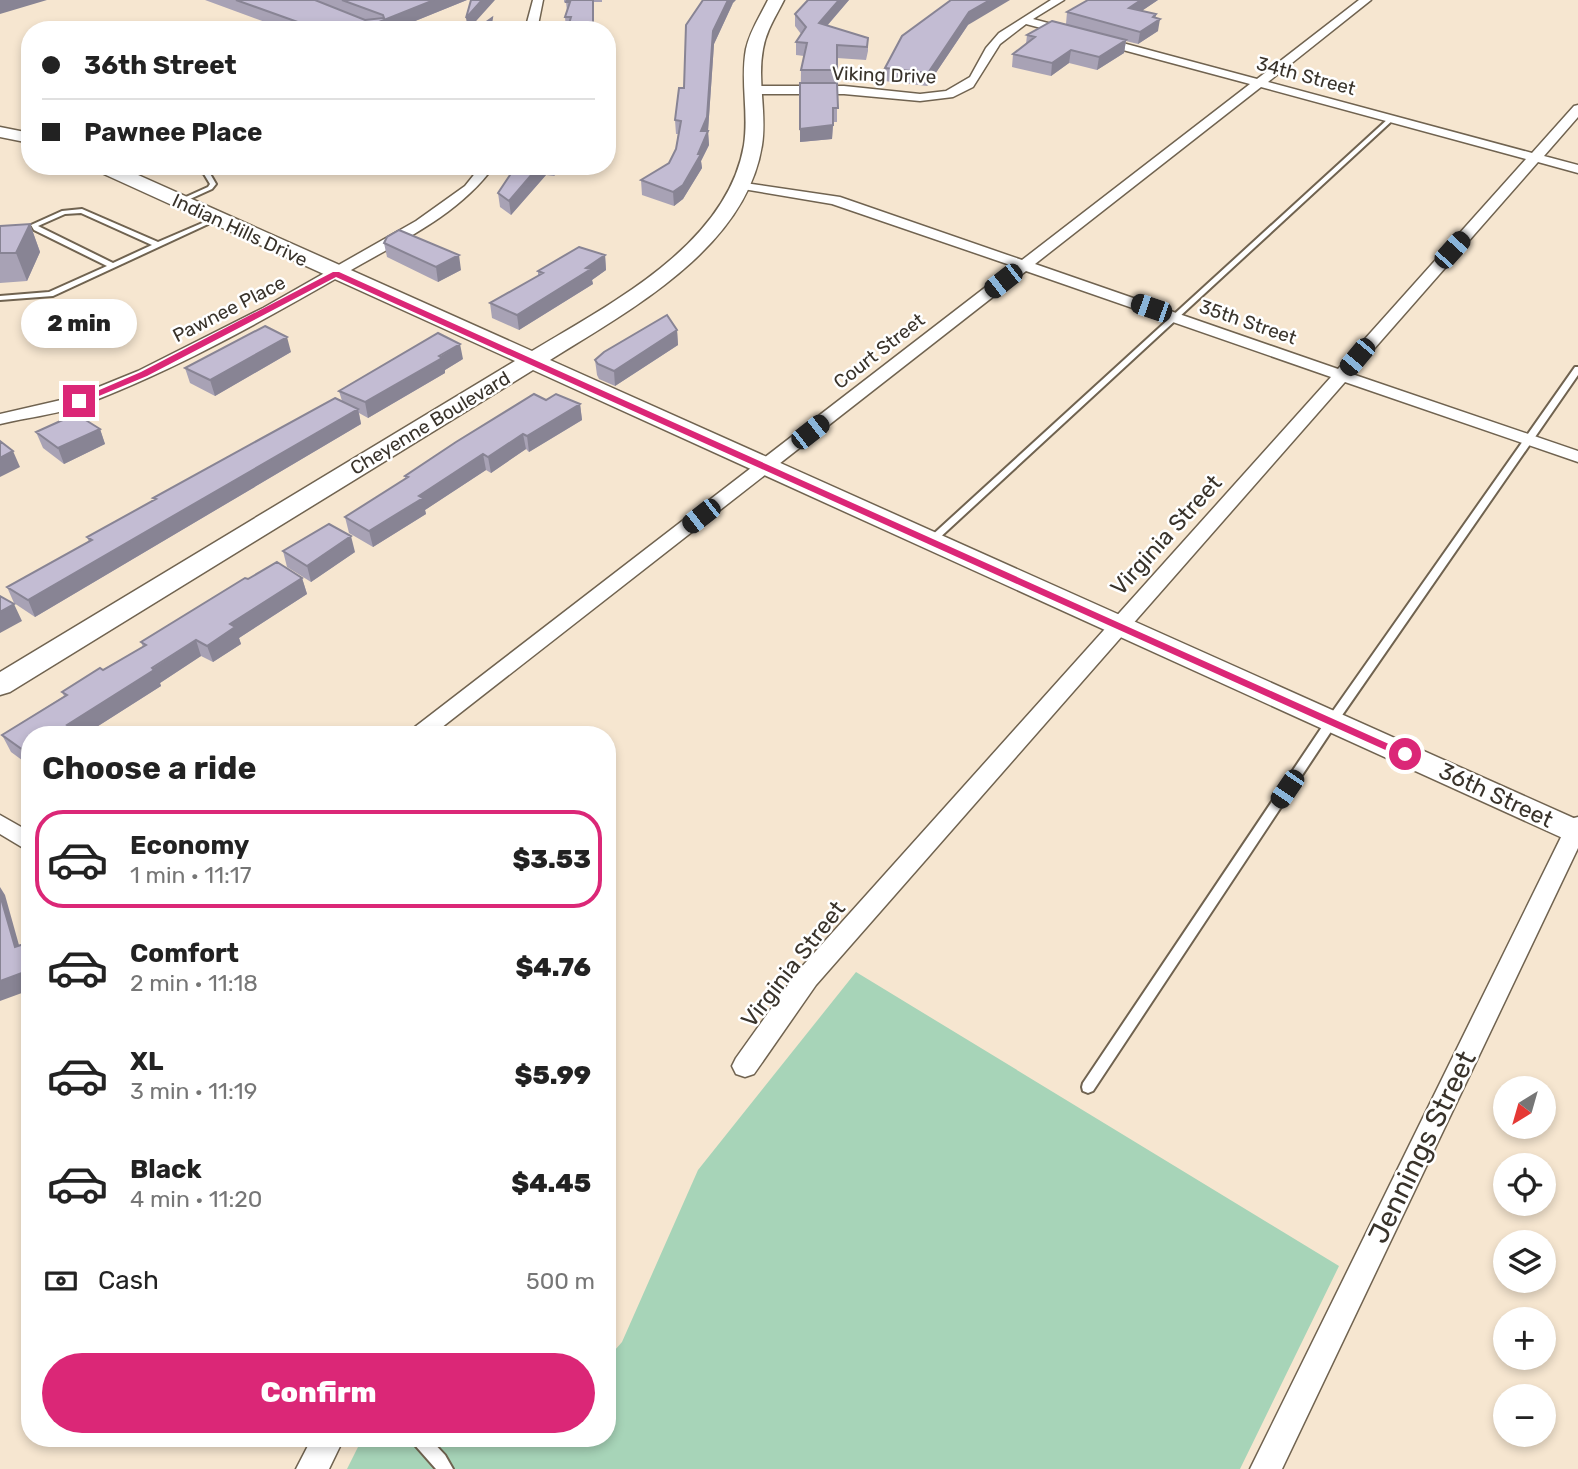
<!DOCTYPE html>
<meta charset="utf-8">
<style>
body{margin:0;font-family:Rubik,sans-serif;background:#f6f6f6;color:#222;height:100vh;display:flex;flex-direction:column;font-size:26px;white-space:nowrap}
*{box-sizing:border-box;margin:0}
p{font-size:23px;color:#767676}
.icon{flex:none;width:38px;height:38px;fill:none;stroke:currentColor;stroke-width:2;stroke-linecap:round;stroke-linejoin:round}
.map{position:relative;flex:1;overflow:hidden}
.panel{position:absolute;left:21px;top:726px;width:595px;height:721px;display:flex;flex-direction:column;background:#fff;border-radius:28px;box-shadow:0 4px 10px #0003}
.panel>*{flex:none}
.top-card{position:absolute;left:21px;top:21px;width:595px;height:154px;border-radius:28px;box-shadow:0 4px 10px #0003;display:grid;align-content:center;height:154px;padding:0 21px;background:#fff}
.needle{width:46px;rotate:217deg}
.tools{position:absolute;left:1493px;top:1076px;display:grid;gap:14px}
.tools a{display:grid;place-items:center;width:63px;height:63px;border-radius:50%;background:#fff;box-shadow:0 4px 10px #0003;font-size:35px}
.end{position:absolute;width:32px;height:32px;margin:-16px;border:9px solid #db2777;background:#fff;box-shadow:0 0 0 4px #fff}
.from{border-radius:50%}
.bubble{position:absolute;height:49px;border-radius:24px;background:#fff;box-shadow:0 4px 10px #0003;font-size:23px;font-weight:800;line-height:49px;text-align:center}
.car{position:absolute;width:21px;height:42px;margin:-21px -10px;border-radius:9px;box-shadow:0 0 5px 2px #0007;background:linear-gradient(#222 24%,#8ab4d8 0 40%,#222 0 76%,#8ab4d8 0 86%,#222 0)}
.top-card b{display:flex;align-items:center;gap:24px;height:66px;font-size:26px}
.top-card b+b{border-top:2px solid #e0e0e0}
.top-card i{width:18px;height:18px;background:#222}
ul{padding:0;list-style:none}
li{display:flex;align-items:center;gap:21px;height:98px;margin:0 14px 10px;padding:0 7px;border:4px solid transparent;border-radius:28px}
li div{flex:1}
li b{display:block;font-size:26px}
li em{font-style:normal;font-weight:800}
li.on{border-color:#db2777}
li>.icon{width:63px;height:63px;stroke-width:1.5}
h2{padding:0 21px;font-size:32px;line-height:84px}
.pay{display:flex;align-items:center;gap:18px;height:77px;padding:0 21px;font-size:26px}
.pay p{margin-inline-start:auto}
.button{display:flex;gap:14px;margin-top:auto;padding:14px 21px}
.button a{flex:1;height:80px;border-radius:42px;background:#db2777;color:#fff;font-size:28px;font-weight:800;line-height:80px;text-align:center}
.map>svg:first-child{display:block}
</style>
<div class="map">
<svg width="1578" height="1469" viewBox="0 0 1578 1469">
<rect width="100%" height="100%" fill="#f6e6d0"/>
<path fill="#a7d4b8" d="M856,972L1339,1266L1240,1469H347L362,1439L607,1438V1359L622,1342L698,1170Z"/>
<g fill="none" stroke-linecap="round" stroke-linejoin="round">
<g stroke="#706350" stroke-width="4">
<path id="lane" d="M1389,118L1394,119L935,542H929L927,540L929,538Z
M183,166H193L209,172L216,184L212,189L179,204L177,203V201L208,187L210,184L204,174Z
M82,209L158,242L214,218L219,219L53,296L0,300V296L49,292L107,266L34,230L31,225L62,211ZM81,213L152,245L113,263L38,226L65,214Z
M1575,367H1578V375L1336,724L1093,1091L1088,1093L1083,1091L1082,1087L1083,1083L1328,718Z
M411,1438H429L445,1455L453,1469H436L413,1443Z"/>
</g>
<g stroke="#706350" stroke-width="3">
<path id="street" d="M533,0H543L537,30H525Z
M1051,0H1064L1033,19L1257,79L1359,0H1371L1268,82L1532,153L1574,106L1578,105V117L1544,156L1578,165V173L1538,162L1352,374L1578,451V462L1345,382L816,985L754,1074L745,1077L736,1074L732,1066L736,1058L798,971L1331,377L1026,271L432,735H407L411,730L1013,266L832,204L743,189L738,188V182L840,197L1022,260L1250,84L1026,24L1000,44L973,87L953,97L920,101L844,94H753L747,90L753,86H844L920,94L946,91L970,77L986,48L999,33ZM1261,87L1526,159L1338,369L1035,264Z
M481,166H494C458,216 397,243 344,274C262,321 177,369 88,403C61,414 29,417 0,424V414L74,397L138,371L263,308L416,221L465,186Z
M0,815L30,832V852L0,834Z
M1578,817V848L1282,1469H1250L1567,825L1570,819Z
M312,1438H344L329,1469H296Z"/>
</g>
<g stroke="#706350" stroke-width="3">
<path id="secondary" d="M768,0H784C776,16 766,31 763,49C757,81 767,113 762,145C746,248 630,310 550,360L1578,820V845L533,370L10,692L0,695V672L515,361L95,170L93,166H118L532,351C610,304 727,245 744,145C749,113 740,81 746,49C750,31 760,16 768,0Z
M0,127L30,133V143L0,137Z"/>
</g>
<use href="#lane" fill="#fff" fill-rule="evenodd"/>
<use href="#street" fill="#fff" fill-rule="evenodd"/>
<use href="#secondary" fill="#fff" fill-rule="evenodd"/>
</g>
<path fill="#a8a2b5" d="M205,0H467L393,30H287Z
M564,0H602V2H594V30H566L565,17L567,11L566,2H564Z
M808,0H849L827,26L868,38V51L866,60L837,58V122H833L832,139L800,142L801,70L804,56L796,55V42L801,34L795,26V14Z
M1158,0L1141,11L1156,18L1158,31L1138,44L1126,41L1124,53L1097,70L1069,63L1051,76L1012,67L1013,54L1026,44L1027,35L1066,24L1067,12Z
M733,3L714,44L708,131L709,145L701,161L702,168L683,199L674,206L642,195L641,180L669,163L676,149L678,134H676L675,120L684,88Z
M968,25L927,86L884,81L885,68Z
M415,166H446L439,173L416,170Z
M516,166H561L554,176L546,175L511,215L500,207L498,193Z
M30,224L40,252L27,281L0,283V254Z
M384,243L461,270L438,282L387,257Z
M605,255L606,270L592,280L593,284L519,330L492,318L490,303L538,276V271Z
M677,330L678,345L615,386L599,379L597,375L595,360Z
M291,352L215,396L190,383L185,368Z
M463,359L445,370V373L368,418L359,413L361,424L35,617L14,603L7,587L89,542L87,537L154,500L153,498L342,401L339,391Z
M546,400L580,404L582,420L529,452L526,449L491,473L486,470L425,510L426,514L373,547L349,533L345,517L405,479V476Z
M100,429L105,444L64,464L43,448L36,432Z
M283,551L355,552L311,582L287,567Z
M302,578L307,594L239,638L241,644L213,662L201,656L160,683L161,686L84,735H30V766L11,752L2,735L64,696L62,692L143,647L141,642L248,579Z"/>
<path fill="#888494" d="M0,0H47L0,14Z
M434,0H467L393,30H359Z
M482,0H495L468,30L466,18Z
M593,0L594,30H593Z
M728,0H736L733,3L714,44L708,131H701L713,31Z
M839,0H849L818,36L819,23Z
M990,0H1010L968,25L927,86L928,73L969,12Z
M1141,0H1158L1127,21L1129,8Z
M1156,14L1155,22L1160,19L1158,31L1138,44L1140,32L1153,17Z
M1126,40L1124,53L1097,70L1099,57Z
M1071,50L1069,63L1051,76L1052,63Z
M833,125L832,139L800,142V129Z
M708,131L709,145L701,161L702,168L683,199L674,206L673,192L698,154Z
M438,166H446L439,173Z
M539,166H545L546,175L511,215L509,201Z
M553,166H561L554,176Z
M30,224L40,252L27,281L16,253Z
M459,255L461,270L438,282L436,267Z
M605,255L606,270L592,280L593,284L519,330L517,315Z
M677,330L678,345L615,386L614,371Z
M287,337L291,352L215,396L210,380Z
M460,344L463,359L445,370V373L368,418L365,402Z
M580,404L582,420L529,452L527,436Z
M358,409L361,424L35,617L28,600Z
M100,429L105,444L64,464L58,448Z
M523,434L526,449L491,473L488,457Z
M13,451L20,467L0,477V458Z
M483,454L486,470L425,510L426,514L373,547L369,531L419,496Z
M351,536L355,552L311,582L307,566Z
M302,578L307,594L239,638L241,644L213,662L207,646L230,624Z
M14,604L22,621L0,633V612Z
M196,640L201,656L160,683L161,686L84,735H72L67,725Z
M0,887L5,895L24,963L15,947L0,895Z
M30,970V990L0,1001V981Z"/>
<path fill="#c3bcd3" stroke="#888494" stroke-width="2" d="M236,0H315L365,20L384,18L383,15L342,0H434L359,30H320Z
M471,0H482L466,18Z
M567,0H593V30H567L571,17H565L570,2H566Z
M703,0H728L713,31L707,117L701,131H708L698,154H701L683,185L673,192L641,180L669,163L676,149L681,121L675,120L679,88H684L686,25Z
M808,0H839L819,23L868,38L867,47L837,45V70H801L807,43L796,42L806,27L795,14Z
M951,0H990L969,12L928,73L885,68L902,36Z
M1088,0H1141L1129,8L1156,14L1153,17L1160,19L1140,32L1067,12Z
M492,18L490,30H475Z
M1052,21L1126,40L1099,57L1071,50L1052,63L1013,54L1035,37L1027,35Z
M800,83H837L838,108H833V125L800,129Z
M516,166H539L509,201L498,193Z
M30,224L16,253H0V226Z
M399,230L459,255L436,267L384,243L387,237Z
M579,247L605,255L586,268L591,269L517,315L490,303L543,273L538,271Z
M667,315L677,330L614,371L598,364L595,360L604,352Z
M265,326L287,337L210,380L185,368Z
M438,333L460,344L439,356L442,358L365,402L339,391Z
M534,394L546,400L556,394L580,404L527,436L523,434L488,457L483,454L419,496L423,498L369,531L345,517L408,477L405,476L456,442Z
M335,398L358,409L28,600L7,587L92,540L87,537L156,499L153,498Z
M76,414L100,429L58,448L36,432Z
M0,441L13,451L0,458Z
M329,524L351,536L307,566L283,551Z
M277,562L302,578L230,624L235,627L207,646L196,640L152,668L154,670L67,725L82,735H30V755L2,735L67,695L62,692L100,668L103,670L146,645L141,642L245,578L248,579Z
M0,596L14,604L0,612Z
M0,895L15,947L30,942V970L0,981Z"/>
<path fill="#db2777" d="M333,272H339L1411,754L1405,758L1401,757L336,277L147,376L82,403L74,401L141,372Z"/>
<g text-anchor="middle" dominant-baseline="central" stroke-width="5" stroke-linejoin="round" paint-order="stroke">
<g font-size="19" fill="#39332b" stroke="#fff">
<text transform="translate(884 75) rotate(2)">Viking Drive</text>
<text transform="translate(1306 76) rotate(15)">34th Street</text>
<text transform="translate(240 230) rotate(25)">Indian Hills Drive</text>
<text transform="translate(229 309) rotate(-27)">Pawnee Place</text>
<text transform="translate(1248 322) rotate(19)">35th Street</text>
<text transform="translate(879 351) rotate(-38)">Court Street</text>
<text transform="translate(430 423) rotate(-31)">Cheyenne Boulevard</text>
</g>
<g font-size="23" fill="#39332b" stroke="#fff">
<text transform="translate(1166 535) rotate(-48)">Virginia Street</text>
<text transform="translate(1496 795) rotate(25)">36th Street</text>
<text transform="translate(793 964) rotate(-52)">Virginia Street</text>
</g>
<g font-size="28" fill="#39332b" stroke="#fff">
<text transform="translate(1422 1147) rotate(-64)">Jennings Street</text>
</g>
</g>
</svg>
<div class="tools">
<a><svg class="needle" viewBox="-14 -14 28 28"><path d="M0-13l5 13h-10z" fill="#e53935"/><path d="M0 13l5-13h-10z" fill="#767676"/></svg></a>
<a><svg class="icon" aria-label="locate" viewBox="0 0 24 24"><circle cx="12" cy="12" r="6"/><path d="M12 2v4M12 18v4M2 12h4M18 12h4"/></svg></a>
<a><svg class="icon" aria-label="layers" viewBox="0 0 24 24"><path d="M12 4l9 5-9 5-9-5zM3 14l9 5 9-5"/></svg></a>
<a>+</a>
<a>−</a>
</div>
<i class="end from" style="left:1405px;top:754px"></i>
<i class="end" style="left:79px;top:401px"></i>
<div class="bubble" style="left:21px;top:299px;width:116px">2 min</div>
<i class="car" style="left:1452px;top:250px;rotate:42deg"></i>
<i class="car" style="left:1003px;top:281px;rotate:232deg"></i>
<i class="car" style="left:1151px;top:308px;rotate:289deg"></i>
<i class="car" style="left:1357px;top:357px;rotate:220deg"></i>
<i class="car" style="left:810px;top:432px;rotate:52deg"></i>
<i class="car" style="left:701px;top:516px;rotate:232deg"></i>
<i class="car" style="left:1287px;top:789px;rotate:214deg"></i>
<div class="top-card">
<b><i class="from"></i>36th Street</b>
<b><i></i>Pawnee Place</b>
</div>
<section class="panel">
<h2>Choose a ride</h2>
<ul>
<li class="on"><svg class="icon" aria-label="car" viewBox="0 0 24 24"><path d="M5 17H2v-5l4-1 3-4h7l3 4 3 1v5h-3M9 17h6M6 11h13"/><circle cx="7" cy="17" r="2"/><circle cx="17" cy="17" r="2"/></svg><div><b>Economy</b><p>1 min · 11:17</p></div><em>$3.53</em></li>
<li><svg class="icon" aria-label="car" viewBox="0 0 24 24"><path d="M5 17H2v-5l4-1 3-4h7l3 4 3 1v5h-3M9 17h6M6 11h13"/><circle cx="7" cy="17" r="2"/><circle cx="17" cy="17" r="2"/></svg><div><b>Comfort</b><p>2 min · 11:18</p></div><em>$4.76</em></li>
<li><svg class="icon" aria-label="car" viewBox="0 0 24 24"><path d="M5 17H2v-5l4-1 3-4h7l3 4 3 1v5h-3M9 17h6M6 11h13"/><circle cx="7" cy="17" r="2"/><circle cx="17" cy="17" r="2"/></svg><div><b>XL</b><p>3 min · 11:19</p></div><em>$5.99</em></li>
<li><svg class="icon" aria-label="car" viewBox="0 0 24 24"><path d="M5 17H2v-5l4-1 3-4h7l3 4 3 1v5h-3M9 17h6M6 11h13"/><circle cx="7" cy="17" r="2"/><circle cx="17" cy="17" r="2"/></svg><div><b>Black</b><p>4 min · 11:20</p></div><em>$4.45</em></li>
</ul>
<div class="pay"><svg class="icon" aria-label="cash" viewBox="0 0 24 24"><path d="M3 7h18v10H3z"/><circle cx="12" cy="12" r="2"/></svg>Cash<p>500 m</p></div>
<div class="button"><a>Confirm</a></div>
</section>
</div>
